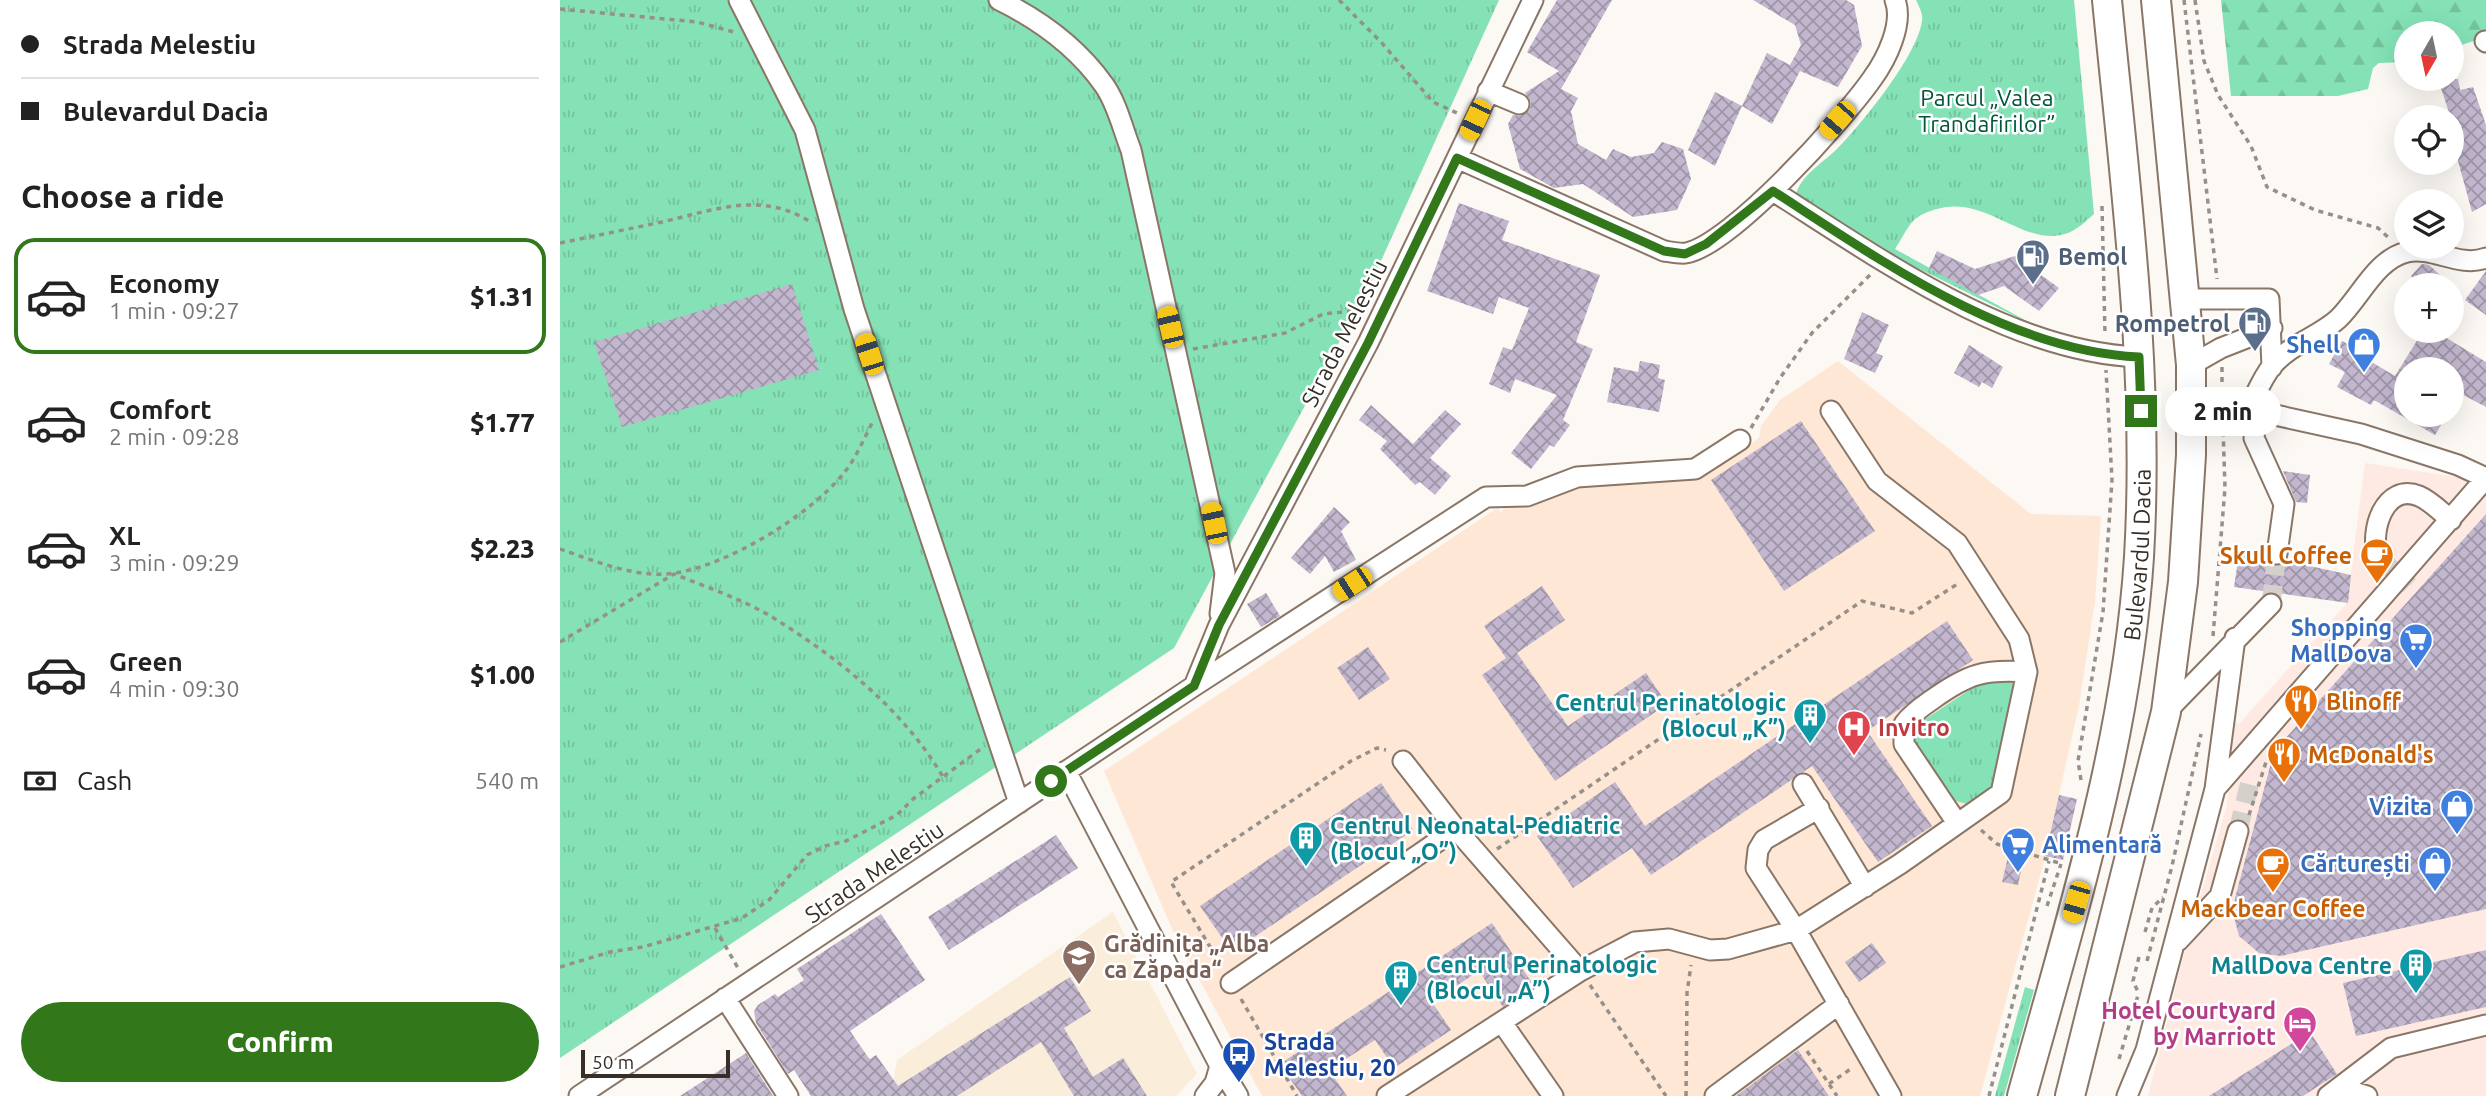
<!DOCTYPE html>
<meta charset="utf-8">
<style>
body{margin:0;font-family:Ubuntu,sans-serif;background:#f6f6f6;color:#222;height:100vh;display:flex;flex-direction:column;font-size:26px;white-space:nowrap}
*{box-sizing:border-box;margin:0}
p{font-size:23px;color:#767676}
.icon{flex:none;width:38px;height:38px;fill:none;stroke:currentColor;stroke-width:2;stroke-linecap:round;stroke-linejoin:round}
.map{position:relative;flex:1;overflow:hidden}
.details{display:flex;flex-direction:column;background:#fff;width:560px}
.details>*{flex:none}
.top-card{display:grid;align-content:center;height:154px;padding:0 21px;background:#fff}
.needle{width:46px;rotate:189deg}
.fabs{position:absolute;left:1834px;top:21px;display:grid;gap:14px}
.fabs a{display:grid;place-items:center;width:70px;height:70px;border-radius:50%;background:#fff;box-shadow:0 7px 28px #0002;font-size:35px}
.scale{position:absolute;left:21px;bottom:18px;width:149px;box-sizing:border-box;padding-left:7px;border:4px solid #362e27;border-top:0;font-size:19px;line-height:24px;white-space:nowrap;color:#362e27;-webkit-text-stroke:5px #fff;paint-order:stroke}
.end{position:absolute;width:32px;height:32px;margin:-16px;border:9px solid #32781b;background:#fff;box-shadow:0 0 0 4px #fff}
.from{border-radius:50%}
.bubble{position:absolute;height:49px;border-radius:24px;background:#fff;box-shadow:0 7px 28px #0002;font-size:23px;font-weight:800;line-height:49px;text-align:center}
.car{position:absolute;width:21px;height:42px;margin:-21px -10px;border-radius:9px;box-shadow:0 0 5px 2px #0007;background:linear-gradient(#f5c518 24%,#345 0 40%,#f5c518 0 76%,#345 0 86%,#f5c518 0)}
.top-card b{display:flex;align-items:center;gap:24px;height:66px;font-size:26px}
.top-card b+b{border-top:2px solid #e0e0e0}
.top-card i{width:18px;height:18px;background:#222}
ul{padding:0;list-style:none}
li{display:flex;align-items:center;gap:21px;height:116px;margin:0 14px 10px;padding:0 7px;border:4px solid transparent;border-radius:21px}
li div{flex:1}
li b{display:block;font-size:26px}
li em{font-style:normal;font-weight:800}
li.current{border-color:#32781b}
li>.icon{width:63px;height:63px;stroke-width:1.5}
h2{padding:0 21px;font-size:32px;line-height:84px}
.pay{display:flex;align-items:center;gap:18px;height:77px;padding:0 21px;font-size:26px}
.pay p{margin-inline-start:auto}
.cta{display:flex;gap:14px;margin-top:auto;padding:14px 21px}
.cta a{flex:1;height:80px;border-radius:42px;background:#32781b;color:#fff;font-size:28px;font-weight:800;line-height:80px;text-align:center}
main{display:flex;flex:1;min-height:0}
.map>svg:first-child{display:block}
</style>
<main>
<section class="details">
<div class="top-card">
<b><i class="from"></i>Strada Melestiu</b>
<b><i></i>Bulevardul Dacia</b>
</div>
<h2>Choose a ride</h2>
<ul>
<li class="current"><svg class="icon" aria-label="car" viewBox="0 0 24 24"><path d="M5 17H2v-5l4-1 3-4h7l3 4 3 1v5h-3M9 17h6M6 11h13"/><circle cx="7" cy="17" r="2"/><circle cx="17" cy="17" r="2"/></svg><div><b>Economy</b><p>1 min · 09:27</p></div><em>$1.31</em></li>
<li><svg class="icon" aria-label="car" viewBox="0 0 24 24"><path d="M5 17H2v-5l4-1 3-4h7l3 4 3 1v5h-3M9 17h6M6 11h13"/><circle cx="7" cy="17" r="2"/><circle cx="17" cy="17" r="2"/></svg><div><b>Comfort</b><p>2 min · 09:28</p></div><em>$1.77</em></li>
<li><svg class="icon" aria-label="car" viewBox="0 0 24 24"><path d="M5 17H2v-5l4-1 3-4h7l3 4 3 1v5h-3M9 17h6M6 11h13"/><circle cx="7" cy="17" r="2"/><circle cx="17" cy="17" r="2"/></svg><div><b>XL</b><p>3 min · 09:29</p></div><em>$2.23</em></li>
<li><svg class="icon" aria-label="car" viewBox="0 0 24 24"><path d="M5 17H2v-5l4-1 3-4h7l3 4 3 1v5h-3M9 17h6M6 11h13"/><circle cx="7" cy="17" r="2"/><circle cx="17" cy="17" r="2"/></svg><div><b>Green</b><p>4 min · 09:30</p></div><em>$1.00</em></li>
</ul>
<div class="pay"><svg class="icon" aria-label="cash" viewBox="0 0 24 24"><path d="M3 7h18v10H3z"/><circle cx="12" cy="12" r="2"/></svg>Cash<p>540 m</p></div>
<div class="cta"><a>Confirm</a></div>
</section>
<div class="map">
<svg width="1926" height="1096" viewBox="0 0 1926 1096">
<defs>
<pattern id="grass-tufts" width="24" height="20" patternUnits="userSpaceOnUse" patternTransform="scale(1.75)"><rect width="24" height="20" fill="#84e2b6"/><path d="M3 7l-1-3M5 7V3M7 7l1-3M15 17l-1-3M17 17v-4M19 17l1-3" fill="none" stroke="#73c29c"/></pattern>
<pattern id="forest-firs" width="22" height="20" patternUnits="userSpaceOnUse" patternTransform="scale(1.75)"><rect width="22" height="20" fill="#84e2b6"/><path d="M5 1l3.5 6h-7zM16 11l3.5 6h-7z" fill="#73c29c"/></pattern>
<pattern id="building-cross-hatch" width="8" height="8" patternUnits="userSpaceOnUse" patternTransform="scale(1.75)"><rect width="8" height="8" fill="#c2b7ce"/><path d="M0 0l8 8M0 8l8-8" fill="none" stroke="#9e95a7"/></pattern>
</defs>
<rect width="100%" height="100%" fill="#fcf8f4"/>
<path fill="#feeae3" d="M1805,463L1903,478L1926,485V1096H1588L1627,942L1667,805L1673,721L1679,724L1787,603Z"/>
<path fill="#faedd9" d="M553,912L637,1074L616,1096H323L333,1083L337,1060Z"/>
<path fill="#ffe7d5" d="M1278,361L1471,514L1541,516L1535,601L1519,706L1483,865L1420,1096H702L612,929L544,771L937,508L941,512L946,507H969L1024,485L1141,476L1199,438L1201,426L1220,400Z"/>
<path fill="url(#grass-tufts)" d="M0,0H939L811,283L614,648L0,1058Z
M1356,0H1514L1534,214C1526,221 1518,229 1508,233C1465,249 1426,194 1377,209C1369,211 1359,215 1353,221C1346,229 1341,240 1335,249L1483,330L1327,253L1235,197C1240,176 1261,164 1276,150C1300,126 1359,54 1362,20C1363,13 1359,7 1356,0Z
M1426,679L1450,680L1457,689L1438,784L1407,804L1396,801L1354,742L1355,726Z
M1465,987L1474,990L1444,1096H1435Z"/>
<path fill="url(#forest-firs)" d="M1661,0H1926V37L1892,48V33H1846V62L1819,63L1813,68L1808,89L1778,96H1671Z"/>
<path fill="url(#building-cross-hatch)" d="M997,0H1052L1001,89L1018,98L1011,111L1018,144L1046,160L1053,149L1071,157L1094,153L1102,142L1123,149L1131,179L1117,210L1073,217L1023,184L994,188L960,169L948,124L953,115L961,116L970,109L971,102L965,93L999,71L967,52Z
M1193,0H1286L1294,5L1302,46L1278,87L1240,71L1212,124L1182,106L1207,53L1230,65L1241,45L1235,25Z
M1878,79H1898L1900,90L1913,87L1926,125V204L1912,212L1892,139L1897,137Z
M1155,92L1182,106L1155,166L1128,150Z
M899,203L949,221L942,240L1040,275L1016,342L1033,349L1003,420L1010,425L994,447L990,445L971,469L951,453L997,395L955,379L950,393L929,384L943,347L952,350L969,308L939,297L933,314L867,291Z
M1377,251L1415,269L1455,256L1499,288L1479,311L1444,286L1418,295L1369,268Z
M1862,264L1869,265L1891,285H1861L1851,276Z
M1926,271V315L1905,300Z
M232,284L259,370L62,427L34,342Z
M1302,312L1329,325L1316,353L1323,356L1315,373L1284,359Z
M1863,331H1875L1926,362V407L1892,389V369H1846V415H1887L1875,435L1814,400L1811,405L1777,387L1785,372L1769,364L1782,341L1812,357L1810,361L1835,376Z
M1409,345L1443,367L1432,388L1422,382L1419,387L1394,373Z
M1080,361L1100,365L1098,378L1105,380L1099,412L1047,402L1054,367L1078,372Z
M811,405L853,444L885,410L901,424L870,458L891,476L875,495L860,482L855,485L820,449L827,441L799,420Z
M1241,421L1315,531L1224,591L1151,480Z
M1723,471L1750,475L1747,503L1736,502Z
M774,507L790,522L781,531L796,560L774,572L765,556L750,574L731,558Z
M1926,514V909L1721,956L1699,953L1679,936L1673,914L1675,898L1711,763L1724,740Z
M1679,554L1706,558L1715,566L1727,561L1791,575L1788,603L1674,587Z
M982,586L1005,620L957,653L1008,726L1086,673L1107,704L995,781L922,675L946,658L924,626Z
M706,593L720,616L701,627L687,604Z
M1387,621L1413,660L1307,731L1372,826L1318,862L1252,766L1091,875L1072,848L1013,888L977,836L1055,782L1085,826Z
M808,647L830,679L799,700L777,668Z
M821,783L853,830L672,952L640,906Z
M1499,795L1517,799L1503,860L1485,856Z
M496,835L518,868L389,950L368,917Z
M1448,857L1463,861L1458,885L1442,882Z
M321,914L365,980L290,1031L308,1057L310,1059L316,1055L338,1086L510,977L531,1011L504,1028L533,1077L563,1058L587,1096H514L481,1042L397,1096H251L234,1070L228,1074L196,1023L194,1011L198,1005L215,994L218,997L244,980L237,969Z
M932,923L974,986L943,1007L919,971L872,1002L891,1030L834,1068L815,1040L769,1070L787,1096H742L720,1064Z
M1312,943L1326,963L1299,982L1285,962Z
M1926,950V1007L1796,1036L1783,983Z
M1750,1032L1777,1074L1743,1096H1649Z
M1238,1050L1269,1096H1176L1231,1055Z
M186,1053L213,1096H120Z"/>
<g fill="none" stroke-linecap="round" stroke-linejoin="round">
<path stroke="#d4d0cb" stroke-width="19" stroke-dasharray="19 10" stroke-linecap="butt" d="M1818,556L1849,586
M1711,604L1717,554
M1678,831L1690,782"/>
<g stroke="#8a7666" stroke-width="23">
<path id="minor" d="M179,0L245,130L294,309L459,803
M439,0C480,20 517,47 544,85C557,103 563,130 571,150L665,573L660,614
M1925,41L1926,42
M928,91L959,104
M897,158L1104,251C1111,252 1120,254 1126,253C1171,245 1284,119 1312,79C1326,60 1344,24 1335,0
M1213,191C1320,259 1449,352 1579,357
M1625,299H1709L1712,367
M1631,365L1661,348L1712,328
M1688,409C1696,395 1702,378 1712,366C1730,344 1758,337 1778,319C1800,298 1816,259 1847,252C1873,246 1899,268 1926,258
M1632,410L1688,409L1801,434L1898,465L1926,478
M1271,411L1317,481L1397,543L1459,639L1467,672
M1697,411L1694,438L1724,504L1717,554
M1818,556C1809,531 1825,482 1859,496C1871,501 1882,513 1891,520
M634,686L659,625L808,343L973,0
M1606,712L1711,604
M843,761L896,829L1020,971
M506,771L660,1066L678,1096
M1243,784L1305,887
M1655,789L1675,638
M1259,808L1204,840L1198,850L1196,868L1236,930L1331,1096
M1618,941L1660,896L1678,831
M671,983L896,829
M165,998L228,1096
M943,1024L993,1096
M19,1096L634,686L926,497L967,496L1017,477L1135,469L1180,440
M645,1096L655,1083L660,1066
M827,1096L1020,971L1075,942L1109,939L1150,950L1168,949L1236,930L1340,864L1441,793L1467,672C1424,669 1408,674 1373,699C1363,706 1352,713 1344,724V744L1397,823
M1155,1096L1279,1004
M1567,1096L1586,1050L1655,789L1926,478
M1768,1096L1831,1048L1926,1025
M1771,1096L1791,1091L1807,1096"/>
</g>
<g stroke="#8a7666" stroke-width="32">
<g id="highway">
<path id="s1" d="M1462,1096C1511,919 1567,741 1579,557C1590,371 1565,185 1547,0"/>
<path d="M1510,1096L1606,712L1623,582L1631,455V365L1596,0"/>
</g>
</g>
<path stroke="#96908b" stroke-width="3.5" stroke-dasharray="5 5" stroke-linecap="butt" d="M779,0L821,42L873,102L897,113
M1624,0L1657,279
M1635,0L1644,61L1658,95L1691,146L1707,187L1755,210L1818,228L1830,239
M0,9L137,22L174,32
M1542,206L1545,334
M0,243C34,236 68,229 102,222C154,210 200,191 249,221
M633,349L725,333L763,314L804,310
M1662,367V391
M1191,428L1220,378L1252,333L1310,275
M0,549C35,561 77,579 115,573C168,565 249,516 283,474C295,460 304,439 312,423
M1653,636L1665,488L1663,427
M0,642L114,574C146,587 182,599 212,617C278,658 343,709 383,777
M1521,780L1518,761L1543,612L1552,480L1546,370
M1689,815L1707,759
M1421,830L1437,844L1499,863
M937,849L1302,601L1352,613L1399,583
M1487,906L1501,864
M155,928L178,968
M1585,932L1592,908L1603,897
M1579,957L1573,981L1579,994
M1587,961L1612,866L1641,734
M661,965L611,882L791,761L817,748L826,750
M0,967L50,952L83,947L182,918L209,900L247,855L265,846L286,841L337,815L353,799L422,748
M1030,985L1106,1096
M681,999L737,1096
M1247,1051L1277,1096
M1559,1059L1579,992
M1269,1084L1292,1068
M1126,1096L1127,993L1131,965
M1429,1096L1489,861"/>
<use href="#minor" stroke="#fff" stroke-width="19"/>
<use href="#highway" stroke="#fff" stroke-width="28"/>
</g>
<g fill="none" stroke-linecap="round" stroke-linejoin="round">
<path stroke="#32781b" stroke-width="9" d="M491,781L634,686L659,625L808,343L897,158L1104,251L1125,254L1146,244L1213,191C1320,260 1448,351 1579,357L1581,411"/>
</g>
<defs>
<g id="fuel-pin" transform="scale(1.75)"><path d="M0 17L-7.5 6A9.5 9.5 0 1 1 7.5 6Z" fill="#5c6f8a" stroke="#fff"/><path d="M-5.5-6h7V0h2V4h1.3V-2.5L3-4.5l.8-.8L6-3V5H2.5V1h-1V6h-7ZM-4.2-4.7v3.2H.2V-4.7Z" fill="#fff"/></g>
<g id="shop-pin" transform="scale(1.75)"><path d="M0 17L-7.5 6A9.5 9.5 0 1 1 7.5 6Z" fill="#3f7fe0" stroke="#fff"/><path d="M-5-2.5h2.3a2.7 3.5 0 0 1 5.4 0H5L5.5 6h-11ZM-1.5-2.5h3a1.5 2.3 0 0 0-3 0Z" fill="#fff"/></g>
<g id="cafe-pin" transform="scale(1.75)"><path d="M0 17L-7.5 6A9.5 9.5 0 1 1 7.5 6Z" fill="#e8710a" stroke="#fff"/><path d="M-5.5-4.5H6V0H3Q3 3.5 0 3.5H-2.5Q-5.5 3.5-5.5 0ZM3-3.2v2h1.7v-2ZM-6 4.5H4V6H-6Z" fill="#fff"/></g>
<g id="supermarket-pin" transform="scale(1.75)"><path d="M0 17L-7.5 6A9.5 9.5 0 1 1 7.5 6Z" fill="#3f7fe0" stroke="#fff"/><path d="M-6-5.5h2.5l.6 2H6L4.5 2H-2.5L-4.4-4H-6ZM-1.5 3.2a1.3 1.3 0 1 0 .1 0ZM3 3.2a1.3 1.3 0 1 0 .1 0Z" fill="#fff"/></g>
<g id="restaurant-pin" transform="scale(1.75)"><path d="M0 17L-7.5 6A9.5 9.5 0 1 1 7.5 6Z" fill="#e8710a" stroke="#fff"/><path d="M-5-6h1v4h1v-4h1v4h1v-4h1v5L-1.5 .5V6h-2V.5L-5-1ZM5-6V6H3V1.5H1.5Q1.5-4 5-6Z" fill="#fff"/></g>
<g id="building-pin" transform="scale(1.75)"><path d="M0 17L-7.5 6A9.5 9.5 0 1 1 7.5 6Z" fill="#0f9aa8" stroke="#fff"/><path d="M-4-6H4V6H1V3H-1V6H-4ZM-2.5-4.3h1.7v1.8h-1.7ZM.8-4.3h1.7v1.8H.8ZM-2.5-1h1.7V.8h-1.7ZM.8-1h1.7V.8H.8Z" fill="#fff"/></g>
<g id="hospital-pin" transform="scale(1.75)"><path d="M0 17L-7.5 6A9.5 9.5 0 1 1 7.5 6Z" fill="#e0444e" stroke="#fff"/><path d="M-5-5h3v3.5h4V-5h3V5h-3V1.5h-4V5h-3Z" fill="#fff"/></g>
<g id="school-pin" transform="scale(1.75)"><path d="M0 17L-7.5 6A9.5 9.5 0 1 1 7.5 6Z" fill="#8d6e63" stroke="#fff"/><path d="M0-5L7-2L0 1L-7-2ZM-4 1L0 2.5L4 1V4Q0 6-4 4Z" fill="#fff"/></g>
<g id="hotel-pin" transform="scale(1.75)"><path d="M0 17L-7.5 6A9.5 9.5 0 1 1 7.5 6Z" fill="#d1479c" stroke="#fff"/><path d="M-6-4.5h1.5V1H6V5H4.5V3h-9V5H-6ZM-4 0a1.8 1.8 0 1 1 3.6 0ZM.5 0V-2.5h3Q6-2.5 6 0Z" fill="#fff"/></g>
<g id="bus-pin" transform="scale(1.75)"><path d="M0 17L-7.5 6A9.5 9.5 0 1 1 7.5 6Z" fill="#1a4fb4" stroke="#fff"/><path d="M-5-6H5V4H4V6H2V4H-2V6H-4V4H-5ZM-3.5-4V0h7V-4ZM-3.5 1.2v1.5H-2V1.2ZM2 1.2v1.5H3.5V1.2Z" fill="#fff"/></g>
</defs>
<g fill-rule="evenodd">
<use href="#fuel-pin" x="1473" y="256"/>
<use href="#fuel-pin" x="1695" y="323"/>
<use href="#shop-pin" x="1804" y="344"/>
<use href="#cafe-pin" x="1817" y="555"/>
<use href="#supermarket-pin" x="1856" y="640"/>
<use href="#restaurant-pin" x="1741" y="701"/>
<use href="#building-pin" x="1250" y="715"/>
<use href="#hospital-pin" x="1294" y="727"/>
<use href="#restaurant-pin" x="1724" y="754"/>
<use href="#shop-pin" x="1897" y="806"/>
<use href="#building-pin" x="746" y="838"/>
<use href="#supermarket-pin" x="1458" y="844"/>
<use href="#shop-pin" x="1875" y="863"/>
<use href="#cafe-pin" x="1713" y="864"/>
<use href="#school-pin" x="519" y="956"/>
<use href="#building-pin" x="1856" y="965"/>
<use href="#building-pin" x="841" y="977"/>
<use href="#hotel-pin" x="1740" y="1023"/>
<use href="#bus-pin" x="679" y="1054"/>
</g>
<g text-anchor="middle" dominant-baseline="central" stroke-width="5" stroke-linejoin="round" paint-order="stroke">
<g font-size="23" fill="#00563a" stroke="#fff">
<text x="1427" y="97">Parcul „Valea<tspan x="1427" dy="26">Trandafirilor”</tspan></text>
</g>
<g font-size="23" font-weight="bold" fill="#4e5e75" stroke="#fff" text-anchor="start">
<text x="1498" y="256">Bemol</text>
<text x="1670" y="323" text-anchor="end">Rompetrol</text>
</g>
<g font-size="23" fill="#362e27" stroke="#fff">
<text transform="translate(784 333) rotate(-63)">Strada Melestiu</text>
<text stroke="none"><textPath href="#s1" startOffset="555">Bulevardul Dacia</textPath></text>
<text transform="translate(314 872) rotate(-34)">Strada Melestiu</text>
</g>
<g font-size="23" font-weight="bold" fill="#366cbe" stroke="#fff" text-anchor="end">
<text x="1780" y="344">Shell</text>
<text x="1832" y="627">Shopping<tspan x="1832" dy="26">MallDova</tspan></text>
<text x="1872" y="806">Vizita</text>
<text x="1482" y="844" text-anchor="start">Alimentară</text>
<text x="1850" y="863">Cărturești</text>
</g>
<g font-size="23" font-weight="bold" fill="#c56008" stroke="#fff" text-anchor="start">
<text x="1792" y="555" text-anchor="end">Skull Coffee</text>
<text x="1766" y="701">Blinoff</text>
<text x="1748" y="754">McDonald's</text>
<text x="1713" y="908" text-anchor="middle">Mackbear Coffee</text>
</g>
<g font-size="23" font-weight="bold" fill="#0d838f" stroke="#fff" text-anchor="end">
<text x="1226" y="702">Centrul Perinatologic<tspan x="1226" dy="26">(Blocul „K”)</tspan></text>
<text x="770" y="825" text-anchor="start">Centrul Neonatal-Pediatric<tspan x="770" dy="26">(Blocul „O”)</tspan></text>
<text x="866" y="964" text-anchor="start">Centrul Perinatologic<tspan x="866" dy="26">(Blocul „A”)</tspan></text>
<text x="1832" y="965">MallDova Centre</text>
</g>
<g font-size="23" font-weight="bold" fill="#be3a42" stroke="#fff" text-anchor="start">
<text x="1318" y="727">Invitro</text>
</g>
<g font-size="23" font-weight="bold" fill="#785e54" stroke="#fff" text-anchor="start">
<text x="544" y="943">Grădinița „Alba<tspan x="544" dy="26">ca Zăpada“</tspan></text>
</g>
<g font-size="23" font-weight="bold" fill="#b23c85" stroke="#fff" text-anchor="end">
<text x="1716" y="1010">Hotel Courtyard<tspan x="1716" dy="26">by Marriott</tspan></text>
</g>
<g font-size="23" font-weight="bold" fill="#164399" stroke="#fff" text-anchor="start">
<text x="704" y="1041">Strada<tspan x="704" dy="26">Melestiu, 20</tspan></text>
</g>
</g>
</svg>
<div class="fabs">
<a><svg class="needle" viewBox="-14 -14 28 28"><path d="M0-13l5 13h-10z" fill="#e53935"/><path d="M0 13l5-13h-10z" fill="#767676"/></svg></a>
<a><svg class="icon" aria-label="locate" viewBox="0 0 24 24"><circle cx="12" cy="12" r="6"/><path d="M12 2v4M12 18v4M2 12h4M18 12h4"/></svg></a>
<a><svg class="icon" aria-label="layers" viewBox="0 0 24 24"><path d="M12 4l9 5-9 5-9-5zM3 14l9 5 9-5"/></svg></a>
<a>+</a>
<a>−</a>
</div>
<div class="scale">50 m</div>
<i class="end from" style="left:491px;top:781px"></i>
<i class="end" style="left:1581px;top:411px"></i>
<div class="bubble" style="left:1605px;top:387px;width:116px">2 min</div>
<i class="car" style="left:915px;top:120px;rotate:205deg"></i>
<i class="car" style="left:1277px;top:120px;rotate:221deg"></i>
<i class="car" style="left:610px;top:327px;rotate:347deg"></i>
<i class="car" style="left:309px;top:354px;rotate:342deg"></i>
<i class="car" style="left:654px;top:523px;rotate:348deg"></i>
<i class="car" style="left:792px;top:584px;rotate:237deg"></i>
<i class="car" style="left:1516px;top:902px;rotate:196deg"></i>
</div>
</main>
